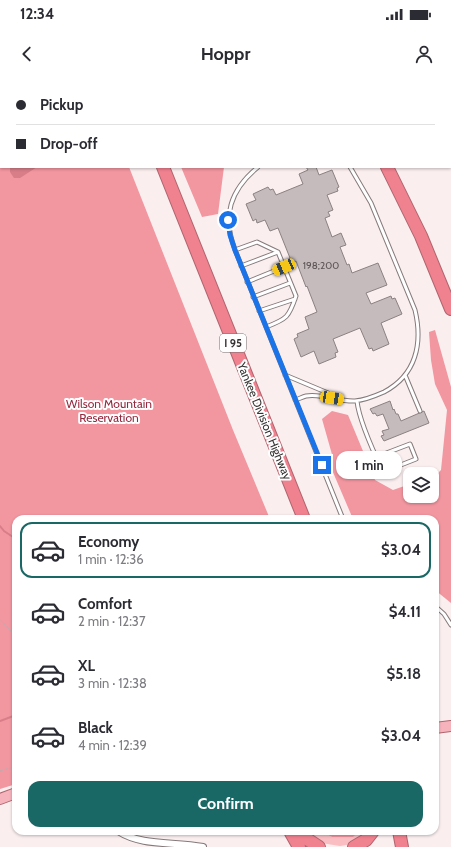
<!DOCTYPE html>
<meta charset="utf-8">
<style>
body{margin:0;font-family:Cabin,sans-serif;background:#f2f2f3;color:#2b2b33;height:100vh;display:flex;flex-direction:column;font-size:15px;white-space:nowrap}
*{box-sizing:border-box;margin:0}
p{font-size:13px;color:#7c7c81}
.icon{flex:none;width:22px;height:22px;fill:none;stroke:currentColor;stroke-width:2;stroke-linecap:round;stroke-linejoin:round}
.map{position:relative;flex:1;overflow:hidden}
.sheet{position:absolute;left:12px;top:435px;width:427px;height:320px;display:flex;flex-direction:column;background:#fff;border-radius:12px;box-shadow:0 1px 3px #0004}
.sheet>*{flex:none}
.banner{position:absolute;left:0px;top:0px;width:451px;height:88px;box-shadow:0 1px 3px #0004;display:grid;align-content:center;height:88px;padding:0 16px;background:#fff}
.controls{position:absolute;left:403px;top:387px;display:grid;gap:8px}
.controls a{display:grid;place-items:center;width:36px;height:36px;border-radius:8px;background:#fff;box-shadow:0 1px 3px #0004;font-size:20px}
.end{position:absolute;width:18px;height:18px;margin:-9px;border:5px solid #1a73e8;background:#fff;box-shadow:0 0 0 2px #fff}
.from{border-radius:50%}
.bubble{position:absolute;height:28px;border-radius:12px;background:#fff;box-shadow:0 1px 3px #0004;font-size:13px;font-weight:800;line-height:28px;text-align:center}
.car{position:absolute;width:12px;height:24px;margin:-12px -6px;border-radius:5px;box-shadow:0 0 3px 1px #0007;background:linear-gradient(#f5c518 24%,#345 0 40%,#f5c518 0 76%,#345 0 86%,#f5c518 0)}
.banner b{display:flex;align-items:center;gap:14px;height:38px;font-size:15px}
.banner b+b{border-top:1px solid #e1e1e2}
.banner i{width:10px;height:10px;background:#2b2b33}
ul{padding:7px 0 0;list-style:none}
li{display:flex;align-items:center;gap:12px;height:56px;margin:0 8px 6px;padding:0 8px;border:2px solid transparent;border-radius:12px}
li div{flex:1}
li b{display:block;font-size:15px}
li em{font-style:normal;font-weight:800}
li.active{border-color:#1a6866}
li>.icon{width:36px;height:36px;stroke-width:1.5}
.button{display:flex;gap:8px;margin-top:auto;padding:8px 16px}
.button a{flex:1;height:46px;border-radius:12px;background:#1a6866;color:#fff;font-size:16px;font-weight:800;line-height:46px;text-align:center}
.status{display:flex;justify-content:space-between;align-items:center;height:28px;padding:0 20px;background:#fff;direction:ltr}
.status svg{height:11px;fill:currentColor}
header{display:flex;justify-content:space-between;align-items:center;height:52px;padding:0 16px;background:#fff;font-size:18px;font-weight:800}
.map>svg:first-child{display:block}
</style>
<div class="status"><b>12:34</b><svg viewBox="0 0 49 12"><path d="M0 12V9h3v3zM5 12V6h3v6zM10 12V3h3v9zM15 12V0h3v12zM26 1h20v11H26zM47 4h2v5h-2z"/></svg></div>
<header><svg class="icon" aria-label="back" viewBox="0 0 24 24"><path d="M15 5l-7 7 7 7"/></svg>Hoppr<svg class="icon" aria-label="person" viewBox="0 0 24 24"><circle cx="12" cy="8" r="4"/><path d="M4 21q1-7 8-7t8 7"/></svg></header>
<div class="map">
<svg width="451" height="767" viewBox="0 0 451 767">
<rect width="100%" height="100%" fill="#faeeef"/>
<path fill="#f9bdc2" d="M306,751H320L332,757L356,754L353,751H368L352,764L340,766L321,763Z"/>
<path fill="#f296a0" d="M0,0H95V1H1V87H129L233,350L270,439H16V704L0,709Z
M146,0H324V1H146Z
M181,87H224L218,134L202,137Z
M435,250L451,307V523L435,510V439H353L332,390L333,378L322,339L332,331L348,335L375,400L393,410L410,404V416H432V396L436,395L441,390L447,330L435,304L431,280L429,252Z
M320,751H353L356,754L353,757H332Z"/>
<path fill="#d77e88" d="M10,87H37L20,98H14L10,92Z"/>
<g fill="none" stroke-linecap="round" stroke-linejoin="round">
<path stroke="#d77e88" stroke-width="2" d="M0,446L4,451L16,459
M0,641L16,635"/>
</g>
<path fill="#c6bbbc" stroke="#8c8182" d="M306,87H316L319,95L332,90L339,107L337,108L338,111L327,115L333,130L328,132L330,136L325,138L332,157L341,153L346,165L340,167L347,185L349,184L352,193L378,183L387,205L366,213L371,224L391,216L392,219L395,218L402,234L381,243L389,264L373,271L372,268L369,269L360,248L333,259L338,272L335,273L336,277L319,284L314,271L301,277L294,259L298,257L297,254L309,249L305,237L317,232L307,206L306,207L296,181L292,183L278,148L270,151L265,140L257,143L256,139L253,141L246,124L256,120L253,114L268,107L270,110L273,109L276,115L303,104L299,94L308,90Z
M390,321L393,330L394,329L396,334H398L401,341L424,331L429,343L384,361L381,356L384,355L382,351L389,349L383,334L377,336L375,333L373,334L370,329Z"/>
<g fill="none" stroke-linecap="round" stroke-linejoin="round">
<g stroke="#857a7b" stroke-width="5">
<path id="service" d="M242,0L243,1
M235,170C222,136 230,110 258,87
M241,186L278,172
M247,202L284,187
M253,217L290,203
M259,231L295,219
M266,247L235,170L257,162L278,172L296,216C289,237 287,239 266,247L343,439
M285,295L328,313L331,318
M405,295L420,331
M295,320C299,319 302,317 306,316C322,313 339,322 355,321C365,320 375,316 384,312C416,295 423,264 415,230L371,123L350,87
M357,321C359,341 374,373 383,392L416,379L410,364L376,377
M435,526L444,534L451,545"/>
</g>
<g stroke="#857a7b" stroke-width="8">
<path id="minor" d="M118,751C143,767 174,761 203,767"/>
</g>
<g stroke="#af656e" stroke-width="12">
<path id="primary" d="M435,648L451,646
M0,719L16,713"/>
</g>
<g stroke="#af656e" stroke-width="14">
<path id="motorway" d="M128,0V1
M340,0L341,1
M163,87L304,439
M387,87L421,156L451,229
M290,751L299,767
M300,751L307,759L319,767
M399,751L402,767
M354,767L366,760L373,751"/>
</g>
<path stroke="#b8aeaf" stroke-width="1" stroke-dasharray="3 2" stroke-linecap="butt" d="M0,539L16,557
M0,691L16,686"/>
<use href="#service" stroke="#fff" stroke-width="3"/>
<use href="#minor" stroke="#fff" stroke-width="6"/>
<use href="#primary" stroke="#f6b3bc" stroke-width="10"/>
<use href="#motorway" stroke="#f0818f" stroke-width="12"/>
</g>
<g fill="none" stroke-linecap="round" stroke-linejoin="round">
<path stroke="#1a73e8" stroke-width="5" d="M228,140L230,155L235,170L322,385"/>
</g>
<g text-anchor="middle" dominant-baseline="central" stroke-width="4" stroke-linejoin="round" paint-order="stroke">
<g font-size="10" fill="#5a5454">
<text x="321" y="185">198;200</text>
</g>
<rect fill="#fefefe" stroke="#726f6f" stroke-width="1" x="220" y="254" width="26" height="18" rx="3"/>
<g font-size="11" font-weight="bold" fill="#363232">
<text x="233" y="263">I 95</text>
</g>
<g font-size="12" fill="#942a40" stroke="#fefefe">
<text x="109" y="323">Wilson Mountain<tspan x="109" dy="14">Reservation</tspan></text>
</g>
<g font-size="12" fill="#363232" stroke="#fefefe">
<text transform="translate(265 341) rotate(68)">Yankee Division Highway</text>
</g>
</g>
</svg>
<div class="controls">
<a><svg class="icon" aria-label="layers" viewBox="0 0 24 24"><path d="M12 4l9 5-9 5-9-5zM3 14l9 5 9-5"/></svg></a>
</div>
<i class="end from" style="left:228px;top:140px"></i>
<i class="end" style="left:322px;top:385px"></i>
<div class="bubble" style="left:336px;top:371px;width:66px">1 min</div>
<i class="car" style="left:284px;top:187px;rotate:247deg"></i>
<i class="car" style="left:332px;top:318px;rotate:99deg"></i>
<div class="banner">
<b><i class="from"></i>Pickup</b>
<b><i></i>Drop-off</b>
</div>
<section class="sheet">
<ul>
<li class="active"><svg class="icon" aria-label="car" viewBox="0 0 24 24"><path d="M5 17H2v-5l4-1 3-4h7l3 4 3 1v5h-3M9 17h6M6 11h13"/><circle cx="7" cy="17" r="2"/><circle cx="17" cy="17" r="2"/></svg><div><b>Economy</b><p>1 min · 12:36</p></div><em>$3.04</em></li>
<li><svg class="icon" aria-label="car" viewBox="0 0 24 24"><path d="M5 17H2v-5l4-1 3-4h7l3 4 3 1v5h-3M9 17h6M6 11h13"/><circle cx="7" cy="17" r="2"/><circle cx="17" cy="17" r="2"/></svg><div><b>Comfort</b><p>2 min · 12:37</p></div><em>$4.11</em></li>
<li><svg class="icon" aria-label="car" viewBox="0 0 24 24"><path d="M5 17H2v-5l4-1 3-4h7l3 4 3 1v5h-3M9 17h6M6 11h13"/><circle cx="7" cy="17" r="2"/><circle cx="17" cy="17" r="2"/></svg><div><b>XL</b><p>3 min · 12:38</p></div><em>$5.18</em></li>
<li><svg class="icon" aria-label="car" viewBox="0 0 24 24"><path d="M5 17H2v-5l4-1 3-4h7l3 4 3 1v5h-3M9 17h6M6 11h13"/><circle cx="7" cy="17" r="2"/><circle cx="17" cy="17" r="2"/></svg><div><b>Black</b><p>4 min · 12:39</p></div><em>$3.04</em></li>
</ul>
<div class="button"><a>Confirm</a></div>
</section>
</div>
